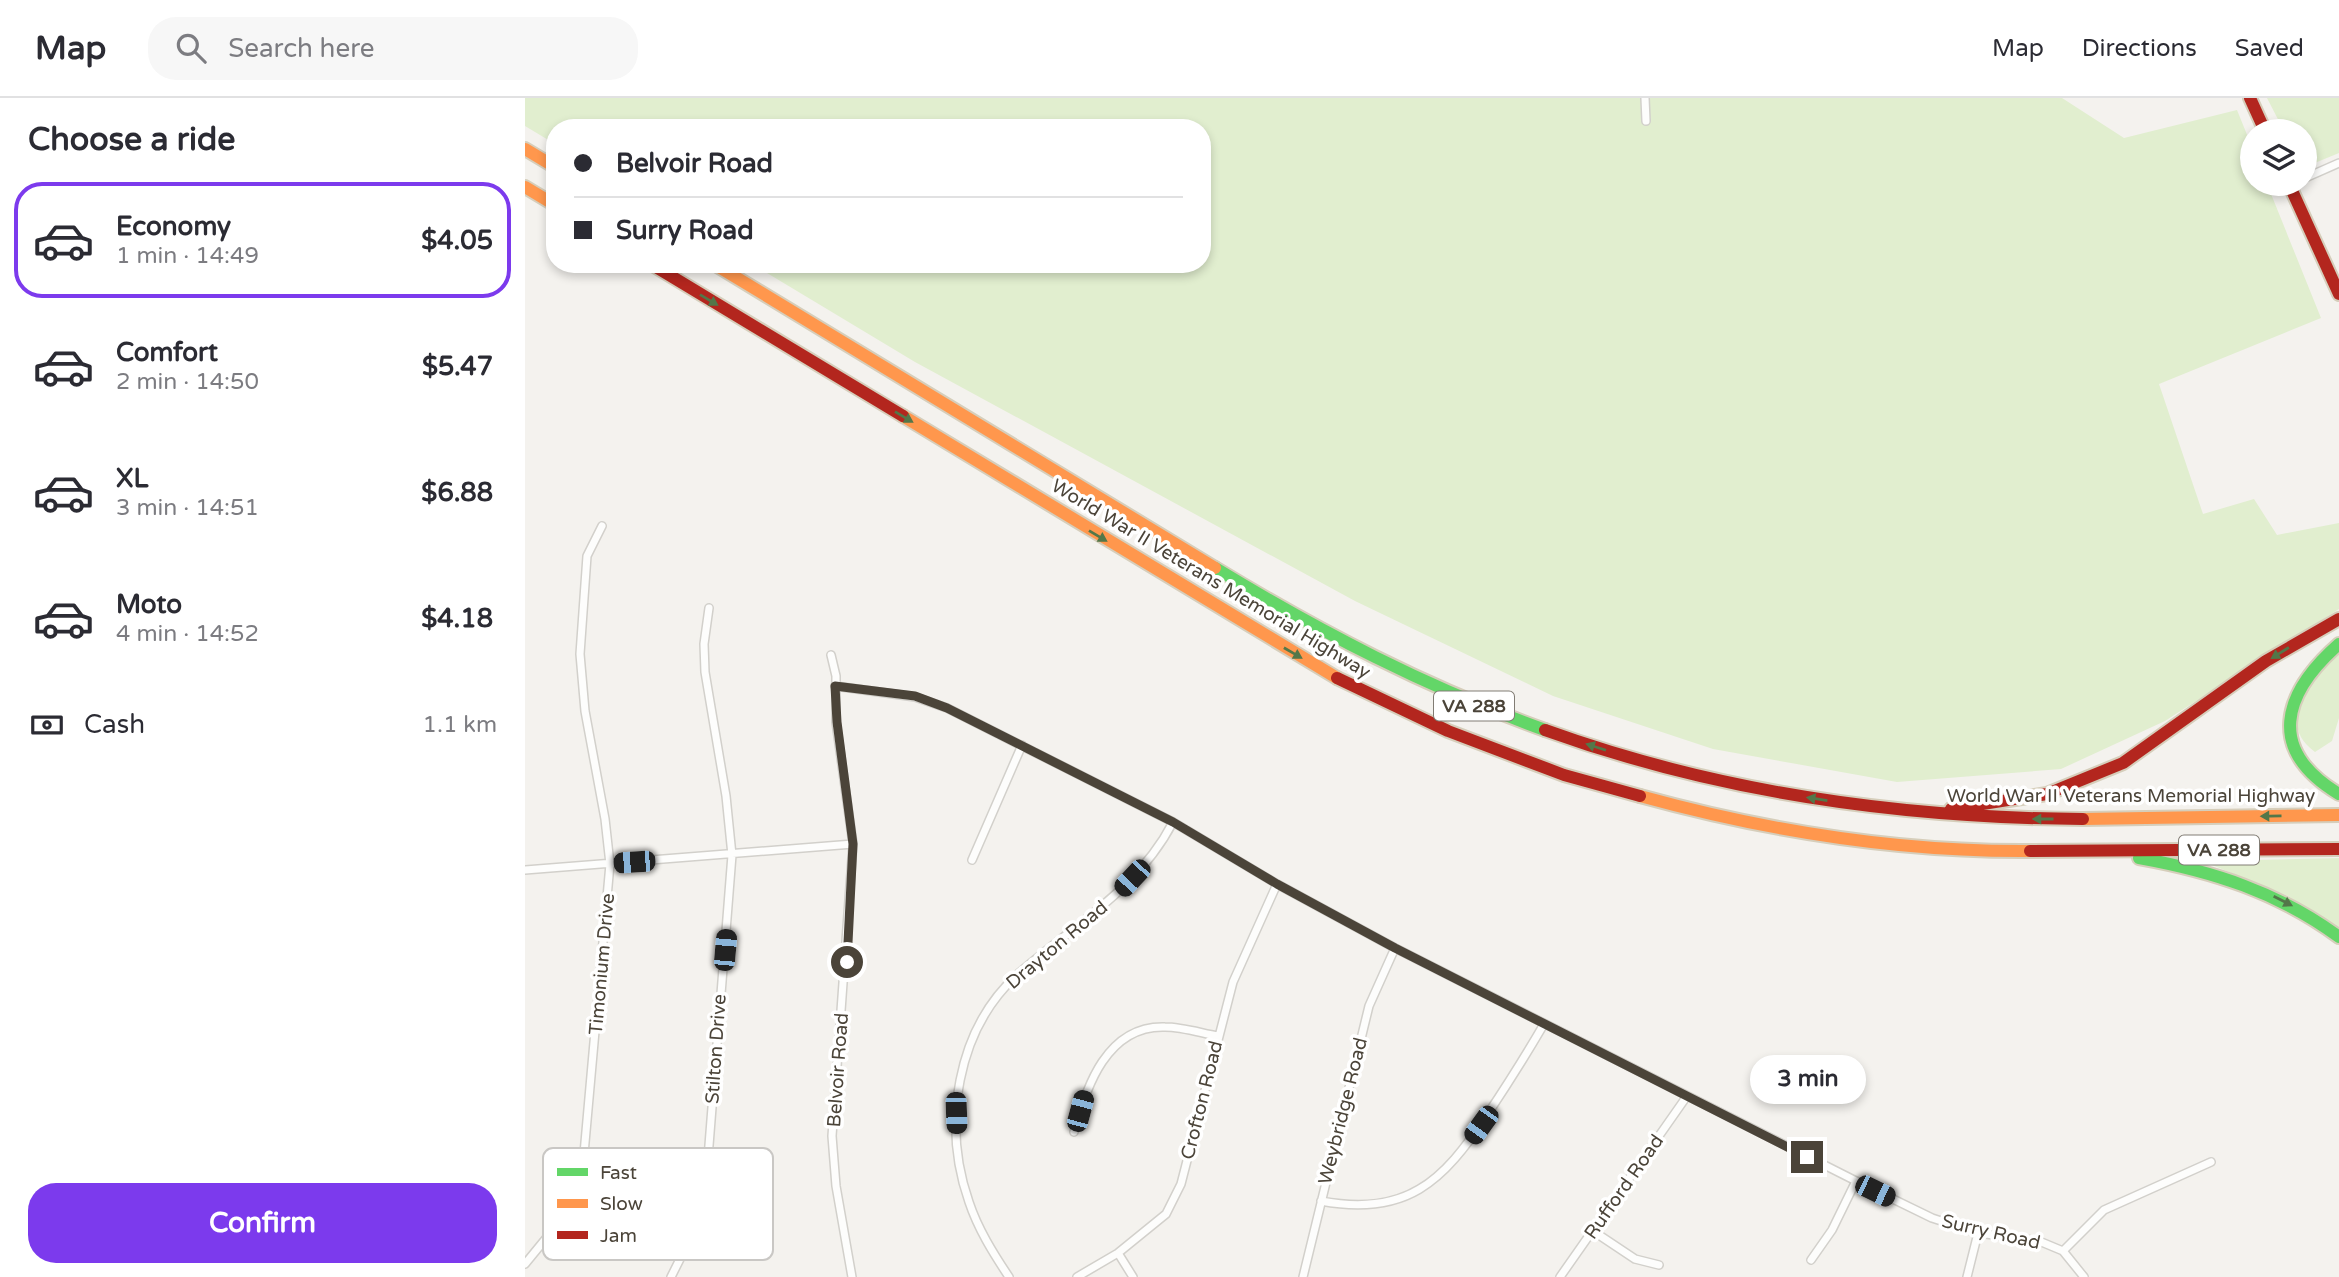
<!DOCTYPE html>
<meta charset="utf-8">
<style>
body{margin:0;font-family:"Varela Round",sans-serif;background:#f7f7f7;color:#2b2b33;height:100vh;display:flex;flex-direction:column;font-size:26px;white-space:nowrap}
*{box-sizing:border-box;margin:0}
p{font-size:23px;color:#7c7c81}
.icon{flex:none;width:38px;height:38px;fill:none;stroke:currentColor;stroke-width:2;stroke-linecap:round;stroke-linejoin:round}
.map{position:relative;flex:1;overflow:hidden}
.side{display:flex;flex-direction:column;background:#fff;width:525px}
.side>*{flex:none}
.banner{position:absolute;left:21px;top:21px;width:665px;height:154px;border-radius:28px;box-shadow:0 4px 10px #0003;display:grid;align-content:center;height:154px;padding:0 28px;background:#fff}
.fabs{position:absolute;left:1715px;top:21px;display:grid;gap:14px}
.fabs a{display:grid;place-items:center;width:77px;height:77px;border-radius:50%;background:#fff;box-shadow:0 4px 10px #0003;font-size:35px}
.end{position:absolute;width:32px;height:32px;margin:-16px;border:9px solid #4b4439;background:#fff;box-shadow:0 0 0 4px #fff}
.from{border-radius:50%}
.bubble{position:absolute;height:49px;border-radius:24px;background:#fff;box-shadow:0 4px 10px #0003;font-size:23px;font-weight:700;line-height:49px;text-align:center}
.car{position:absolute;width:21px;height:42px;margin:-21px -10px;border-radius:9px;box-shadow:0 0 5px 2px #0007;background:linear-gradient(#222 24%,#8ab4d8 0 40%,#222 0 76%,#8ab4d8 0 86%,#222 0)}
.banner b{display:flex;align-items:center;gap:24px;height:66px;font-size:26px}
.banner b+b{border-top:2px solid #e1e1e2}
.banner i{width:18px;height:18px;background:#2b2b33}
ul{padding:0;list-style:none}
li{display:flex;align-items:center;gap:21px;height:116px;margin:0 14px 10px;padding:0 14px;border:4px solid transparent;border-radius:28px}
li div{flex:1}
li b{display:block;font-size:26px}
li em{font-style:normal;font-weight:700}
li.selected{border-color:#7c3aed}
li>.icon{width:63px;height:63px;stroke-width:1.5}
h2{padding:0 28px;font-size:32px;line-height:84px}
.pay{display:flex;align-items:center;gap:18px;height:77px;padding:0 28px;font-size:26px}
.pay p{margin-inline-start:auto}
.action{display:flex;gap:14px;margin-top:auto;padding:14px 28px}
.action a{flex:1;height:80px;border-radius:28px;background:#7c3aed;color:#fff;font-size:28px;font-weight:700;line-height:80px;text-align:center}
header{display:flex;align-items:center;gap:42px;box-sizing:border-box;height:98px;padding:0 35px;background:#fff;border-bottom:2px solid #e1e1e2}
header strong{font-size:33px}
nav{display:flex;gap:38px;margin-inline-start:auto;font-size:24px}
.search{width:490px;height:63px;background:#f7f7f7;display:flex;align-items:center;gap:18px;box-sizing:border-box;padding:0 24px;border-radius:28px;color:#7c7c81;font-size:26px}
main{display:flex;flex:1;min-height:0}
.map>svg:first-child{display:block}
</style>
<header>
<strong>Map</strong>
<div class="search"><svg class="icon" aria-label="search" viewBox="0 0 24 24"><circle cx="10" cy="10" r="6"/><path d="M15 15l6 6"/></svg>Search here</div>
<nav><a>Map</a><a>Directions</a><a>Saved</a></nav>
</header>
<main>
<section class="side">
<h2>Choose a ride</h2>
<ul>
<li class="selected"><svg class="icon" aria-label="car" viewBox="0 0 24 24"><path d="M5 17H2v-5l4-1 3-4h7l3 4 3 1v5h-3M9 17h6M6 11h13"/><circle cx="7" cy="17" r="2"/><circle cx="17" cy="17" r="2"/></svg><div><b>Economy</b><p>1 min · 14:49</p></div><em>$4.05</em></li>
<li><svg class="icon" aria-label="car" viewBox="0 0 24 24"><path d="M5 17H2v-5l4-1 3-4h7l3 4 3 1v5h-3M9 17h6M6 11h13"/><circle cx="7" cy="17" r="2"/><circle cx="17" cy="17" r="2"/></svg><div><b>Comfort</b><p>2 min · 14:50</p></div><em>$5.47</em></li>
<li><svg class="icon" aria-label="car" viewBox="0 0 24 24"><path d="M5 17H2v-5l4-1 3-4h7l3 4 3 1v5h-3M9 17h6M6 11h13"/><circle cx="7" cy="17" r="2"/><circle cx="17" cy="17" r="2"/></svg><div><b>XL</b><p>3 min · 14:51</p></div><em>$6.88</em></li>
<li><svg class="icon" aria-label="car" viewBox="0 0 24 24"><path d="M5 17H2v-5l4-1 3-4h7l3 4 3 1v5h-3M9 17h6M6 11h13"/><circle cx="7" cy="17" r="2"/><circle cx="17" cy="17" r="2"/></svg><div><b>Moto</b><p>4 min · 14:52</p></div><em>$4.18</em></li>
</ul>
<div class="pay"><svg class="icon" aria-label="cash" viewBox="0 0 24 24"><path d="M3 7h18v10H3z"/><circle cx="12" cy="12" r="2"/></svg>Cash<p>1.1 km</p></div>
<div class="action"><a>Confirm</a></div>
</section>
<div class="map">
<svg width="1814" height="1179" viewBox="0 0 1814 1179">
<rect width="100%" height="100%" fill="#f4f2ee"/>
<path fill="#e1eecf" d="M0,0H1537L1599,40L1712,12L1727,49V86H1742L1796,220L1634,286L1678,416L1729,401L1752,437L1814,425V511L1640,623L1536,671L1372,684L1188,651L1028,598L830,503L390,264L227,166H677V30H30V46L0,28Z
M1742,0H1814V55L1780,69V33H1759Z
M1814,552V620L1807,643L1790,654C1747,623 1790,578 1814,552Z
M1814,760V832L1763,798L1687,767V763Z"/>
<g fill="none" stroke-linecap="round" stroke-linejoin="round">
<g stroke="#d2d0cb" stroke-width="10">
<path id="street" d="M1120,0L1121,23
M1780,80L1814,65
M306,557L311,578V624L328,746L307,1038L311,1088L327,1179
M310,588L390,599L422,610L648,724L752,786L870,850L1331,1083L1407,1120L1453,1135L1514,1143L1538,1153L1559,1179
M447,762L497,647
M0,772L328,746
M549,1034C561,989 582,927 640,929C657,929 676,935 693,938
M796,1103C881,1119 918,1084 962,1017C982,987 1001,957 1019,926
M1068,1133L1110,1161L1134,1167
M1538,1153L1579,1112L1686,1064
M593,1155L608,1179
M1286,1162L1307,1132L1331,1083
M0,1166L41,1116L57,1078L85,766L80,721L60,613L55,556L62,458L77,428
M146,1179L167,1137L177,1099L183,1060L207,757L201,698L180,574L179,546L184,510
M484,1179C468,1155 453,1131 444,1104C417,1027 431,932 493,876C547,828 613,792 648,724
M552,1179L593,1155L641,1116L656,1086L708,884L752,786
M778,1179L844,908L870,850
M1035,1179L1162,998
M1442,1179L1453,1135"/>
</g>
<g stroke="#d6cebb" stroke-width="16">
<path id="fast" d="M690,470C797,535 901,589 1020,632
M1814,546C1757,596 1741,652 1814,696
M1614,760C1687,773 1753,794 1814,839"/>
</g>
<g stroke="#d6cebb" stroke-width="16">
<path id="slow" d="M0,51L30,69
M0,89L30,107
M189,166L690,470
M378,318L812,580
M1115,698C1242,733 1373,754 1505,753
M1558,721L1814,717"/>
</g>
<g stroke="#d6cebb" stroke-width="16">
<path id="jam" d="M1725,0L1740,33
M1764,86L1814,196
M126,166L378,318
M812,580L923,633L1039,677L1115,698
M1020,632C1194,695 1373,720 1558,721
M1426,711L1522,696L1598,665L1741,563L1814,521
M1505,753L1814,751"/>
</g>
<use href="#street" stroke="#fdfdfc" stroke-width="7"/>
<use href="#fast" stroke="#63d668" stroke-width="12"/>
<use href="#slow" stroke="#ff974d" stroke-width="12"/>
<use href="#jam" stroke="#b3261e" stroke-width="12"/>
</g>
<defs><path id="oneway-solid" d="M-6-.8H1V-3.2L6.5 0L1 3.2V.8H-6Z" transform="scale(1.75)"/></defs>
<g fill="#537749">
<use href="#oneway-solid" transform="translate(184 202) rotate(31)"/>
<use href="#oneway-solid" transform="translate(379 319) rotate(31)"/>
<use href="#oneway-solid" transform="translate(573 438) rotate(31)"/>
<use href="#oneway-solid" transform="translate(768 555) rotate(30)"/>
<use href="#oneway-solid" transform="translate(1755 555) rotate(148)"/>
<use href="#oneway-solid" transform="translate(1071 649) rotate(-162)"/>
<use href="#oneway-solid" transform="translate(1292 701) rotate(-171)"/>
<use href="#oneway-solid" transform="translate(1746 718) rotate(179)"/>
<use href="#oneway-solid" transform="translate(1518 721) rotate(-180)"/>
<use href="#oneway-solid" transform="translate(1758 803) rotate(27)"/>
</g>
<g fill="none" stroke-linecap="round" stroke-linejoin="round">
<path stroke="#4b4439" stroke-width="9" d="M322,864L328,746L312,624L310,588L390,598L422,610L648,724L752,786L870,850L1282,1059"/>
</g>
<g text-anchor="middle" dominant-baseline="central" stroke-width="7" stroke-linejoin="round" paint-order="stroke">
<g fill="#fff" stroke="#817c74" stroke-width="2">
<rect x="909" y="593.5" width="80" height="29" rx="5"/>
<rect x="1654" y="737.5" width="80" height="29" rx="5"/>
</g>
<g font-size="18" font-weight="bold" fill="#4b4439">
<text x="949" y="608">VA 288</text>
<text x="1694" y="752">VA 288</text>
</g>
<g font-size="19" fill="#4b4439" stroke="#fff">
<text transform="translate(686 481) rotate(31)">World War II Veterans Memorial Highway</text>
<text x="1606" y="698">World War II Veterans Memorial Highway</text>
<text transform="translate(532 847) rotate(-40)">Drayton Road</text>
<text transform="translate(77 866) rotate(-85)">Timonium Drive</text>
<text transform="translate(191 951) rotate(-86)">Stilton Drive</text>
<text transform="translate(313 972) rotate(-86)">Belvoir Road</text>
<text transform="translate(677 1002) rotate(-76)">Crofton Road</text>
<text transform="translate(818 1013) rotate(-76)">Weybridge Road</text>
<text transform="translate(1099 1089) rotate(-55)">Rufford Road</text>
<text transform="translate(1466 1134) rotate(13)">Surry Road</text>
</g>
</g>
<rect x="18" y="1050" width="230" height="112" rx="10" fill="#fff" stroke="#c9c7c4" stroke-width="2"/>
<rect x="32" y="1070" width="31" height="8" fill="#63d668"/>
<rect x="32" y="1101" width="31" height="9" fill="#ff974d"/>
<rect x="32" y="1133" width="31" height="8" fill="#b3261e"/>
<g font-size="19" fill="#4b4439">
<text x="75" y="1081">Fast</text>
<text x="75" y="1112">Slow</text>
<text x="75" y="1144">Jam</text>
</g>
</svg>
<div class="fabs">
<a><svg class="icon" aria-label="layers" viewBox="0 0 24 24"><path d="M12 4l9 5-9 5-9-5zM3 14l9 5 9-5"/></svg></a>
</div>
<i class="end from" style="left:322px;top:864px"></i>
<i class="end" style="left:1282px;top:1059px"></i>
<div class="bubble" style="left:1225px;top:957px;width:116px">3 min</div>
<i class="car" style="left:109px;top:764px;rotate:266deg"></i>
<i class="car" style="left:607px;top:780px;rotate:223deg"></i>
<i class="car" style="left:200px;top:852px;rotate:5deg"></i>
<i class="car" style="left:555px;top:1013px;rotate:15deg"></i>
<i class="car" style="left:431px;top:1015px;rotate:178deg"></i>
<i class="car" style="left:956px;top:1027px;rotate:216deg"></i>
<i class="car" style="left:1350px;top:1093px;rotate:116deg"></i>
<div class="banner">
<b><i class="from"></i>Belvoir Road</b>
<b><i></i>Surry Road</b>
</div>
</div>
</main>
